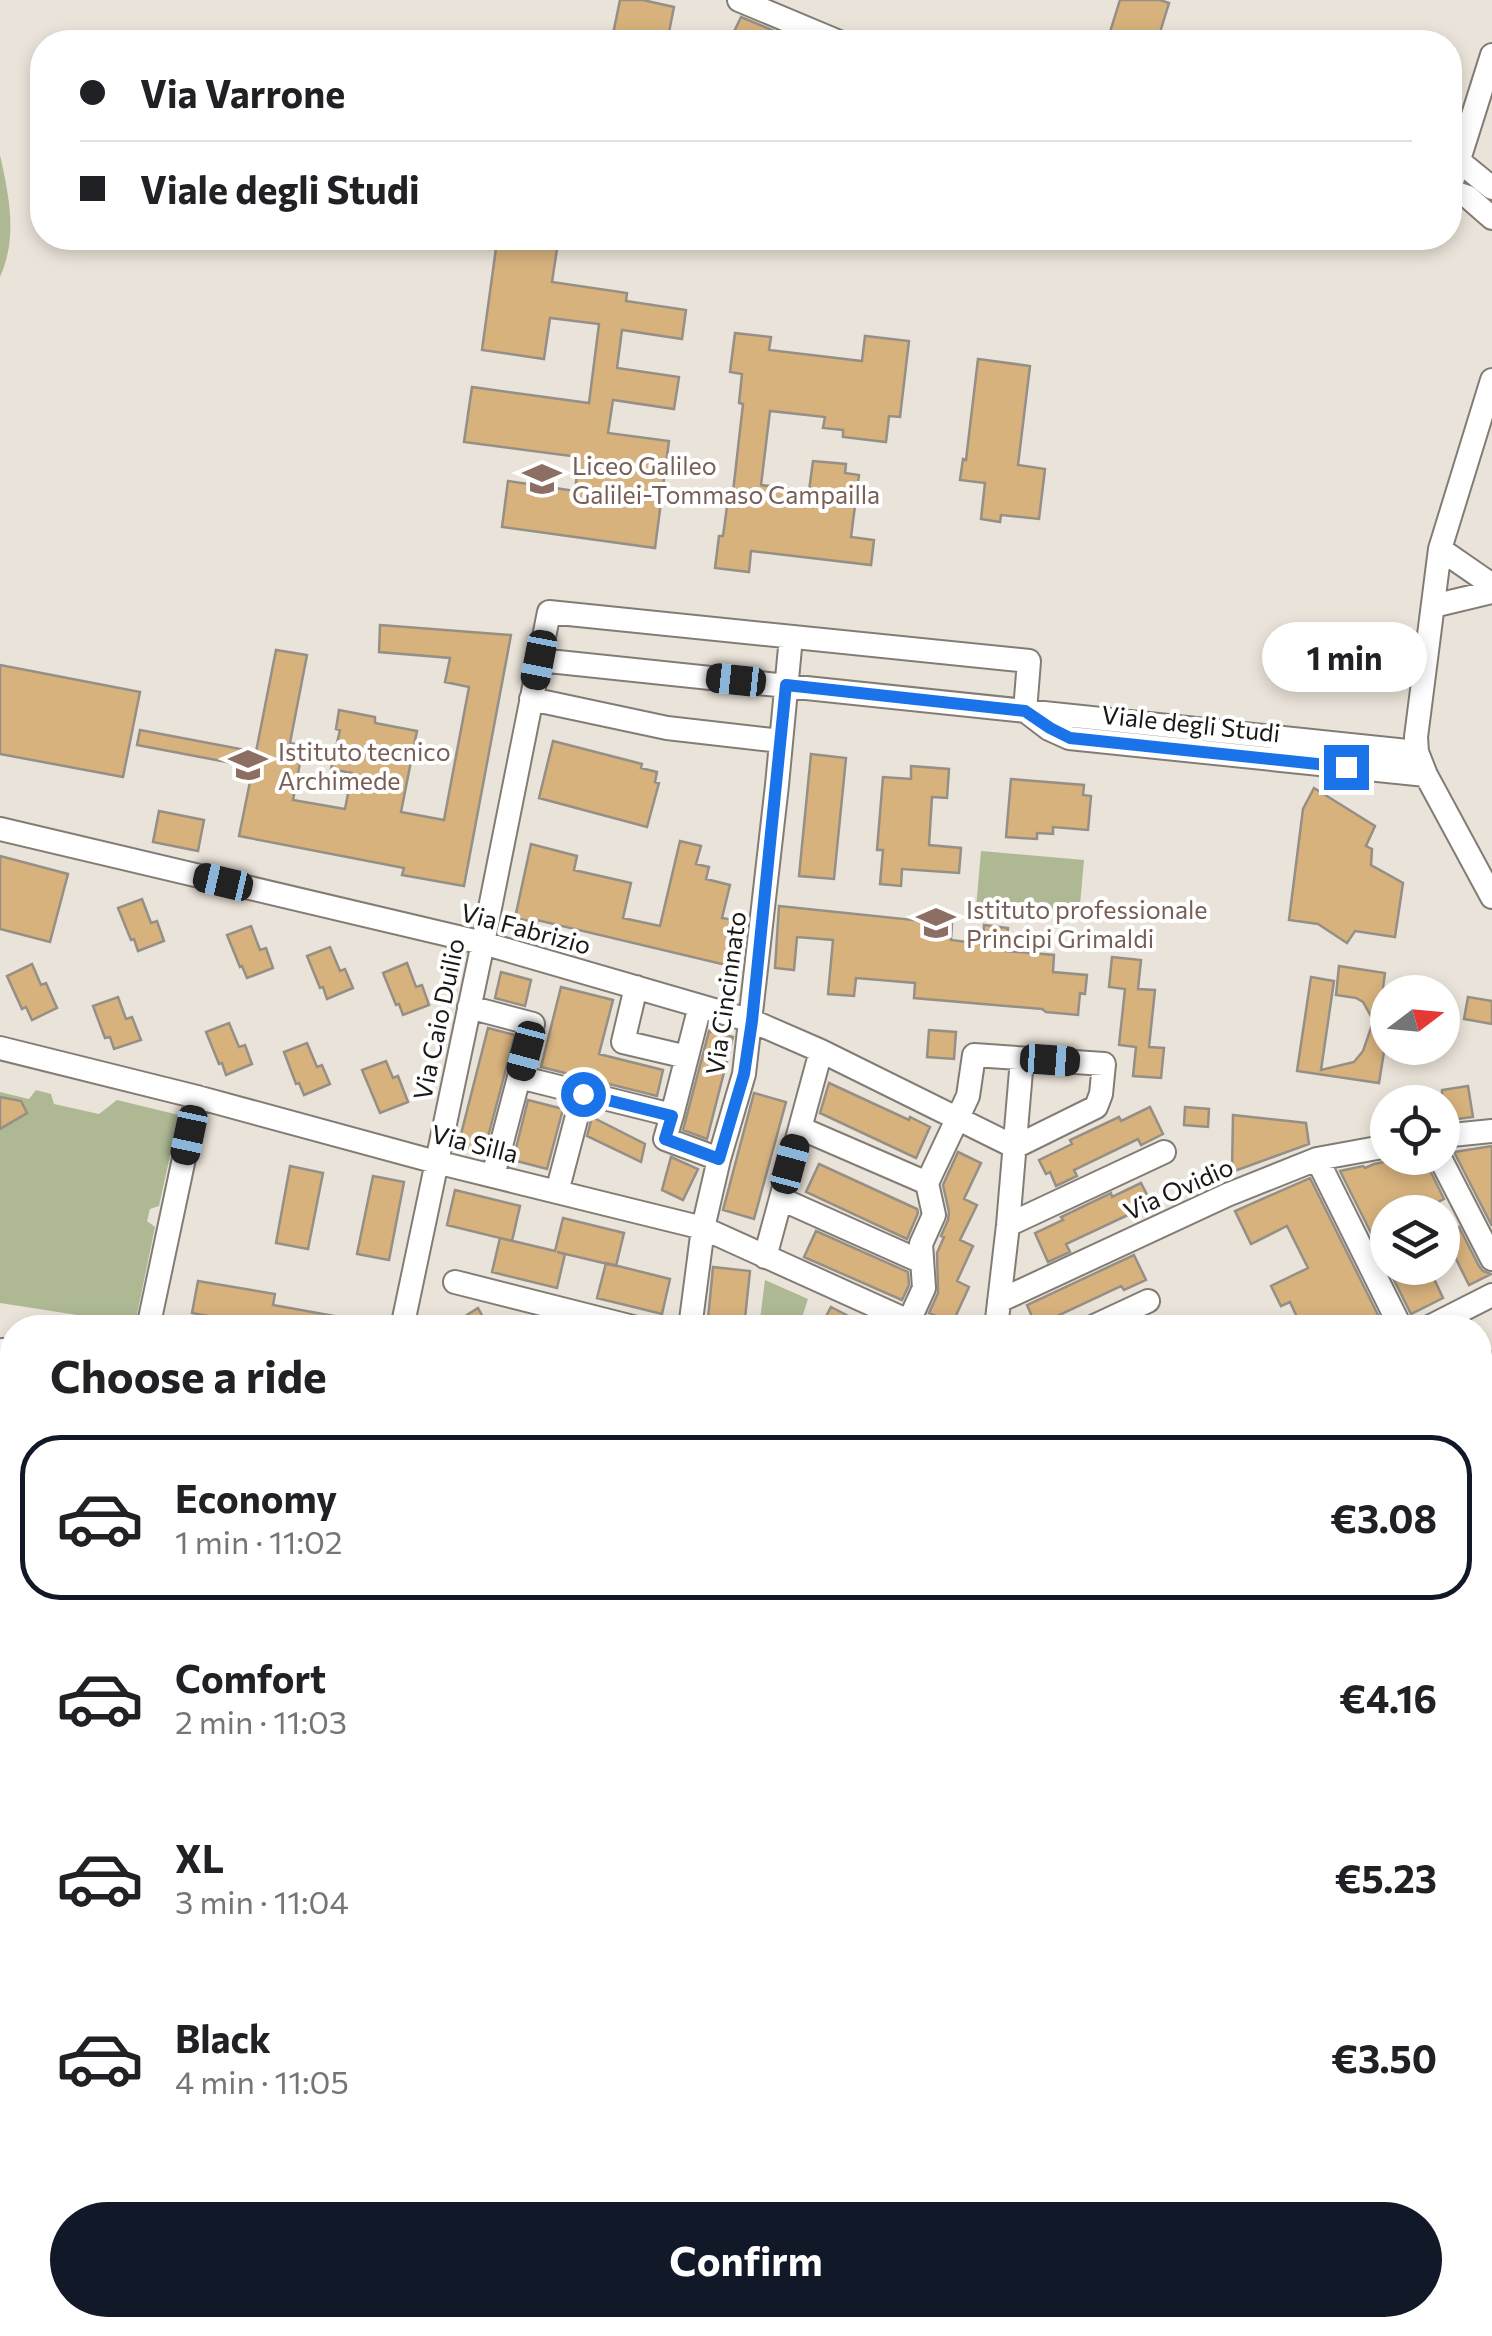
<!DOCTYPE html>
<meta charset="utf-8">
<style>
body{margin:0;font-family:Commissioner,sans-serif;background:#f6f6f6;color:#202124;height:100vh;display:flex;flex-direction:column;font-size:38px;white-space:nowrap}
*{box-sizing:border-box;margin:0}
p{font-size:32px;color:#757577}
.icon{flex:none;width:55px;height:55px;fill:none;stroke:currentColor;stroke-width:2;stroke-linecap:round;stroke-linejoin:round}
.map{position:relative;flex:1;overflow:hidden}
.drawer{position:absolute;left:0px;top:1315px;width:1492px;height:1022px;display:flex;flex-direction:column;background:#fff;border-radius:40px 40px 0 0;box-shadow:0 5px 15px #0003}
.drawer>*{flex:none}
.hud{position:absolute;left:30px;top:30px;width:1432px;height:220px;border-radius:40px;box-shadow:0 5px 15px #0003;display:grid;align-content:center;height:220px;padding:0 50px;background:#fff}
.needle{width:65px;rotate:74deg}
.tools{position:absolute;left:1370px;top:975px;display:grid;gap:20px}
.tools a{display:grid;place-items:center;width:90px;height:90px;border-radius:50%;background:#fff;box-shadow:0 5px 15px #0003;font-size:50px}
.end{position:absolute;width:45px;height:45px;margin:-22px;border:12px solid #1a73e8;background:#fff;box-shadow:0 0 0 5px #fff}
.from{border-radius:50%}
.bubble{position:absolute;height:70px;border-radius:35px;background:#fff;box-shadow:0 5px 15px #0003;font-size:32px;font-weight:700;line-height:70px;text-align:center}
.car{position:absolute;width:30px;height:60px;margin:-30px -15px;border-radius:12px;box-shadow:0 0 8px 2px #0007;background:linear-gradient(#222 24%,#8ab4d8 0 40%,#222 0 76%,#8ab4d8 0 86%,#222 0)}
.hud b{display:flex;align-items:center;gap:35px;height:95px;font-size:38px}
.hud b+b{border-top:2px solid #e0e0e0}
.hud i{width:25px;height:25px;background:#202124}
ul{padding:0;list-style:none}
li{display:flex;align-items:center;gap:30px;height:165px;margin:0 20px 15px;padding:0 30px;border:5px solid transparent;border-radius:40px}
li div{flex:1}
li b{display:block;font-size:38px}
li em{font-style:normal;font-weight:700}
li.active{border-color:#111827}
li>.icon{width:90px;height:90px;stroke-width:1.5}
h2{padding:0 50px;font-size:45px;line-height:120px}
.cta{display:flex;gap:20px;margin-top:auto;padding:20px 50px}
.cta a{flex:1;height:115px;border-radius:60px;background:#111827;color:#fff;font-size:40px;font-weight:700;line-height:115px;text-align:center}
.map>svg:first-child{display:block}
</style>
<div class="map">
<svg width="1492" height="2336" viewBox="0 0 1492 2336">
<rect width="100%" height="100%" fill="#eae3d9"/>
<path fill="#aeb994" d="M0,155C9,196 18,237 0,277Z
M981,851L1084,860L1079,916L976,908Z
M36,1090L51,1094L54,1104L99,1114L117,1100L179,1115L159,1206L150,1209L147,1221L155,1227L135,1324L0,1303V1092L29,1099Z
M765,1280L808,1299L799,1327H759Z
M1480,1430L1492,1456V1720L1480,1725Z"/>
<path fill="#d7b27d" stroke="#968f86" stroke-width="2.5" d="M620,0H643L674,7L667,42H629L612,39Z
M1120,0H1160L1169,3L1157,42H1144L1110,32Z
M741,17L786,36L783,42H729Z
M497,241L557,249L552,282L627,293L626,301L686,310L682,339L622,330L617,368L679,377L674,409L613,400L608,433L669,441L655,548L502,527L508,481L575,491L579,457L464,442L472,387L589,403L599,324L550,318L544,359L482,350Z
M735,333L771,337L769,350L862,361L865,336L909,341L900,417L889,416L886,442L843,437V430L823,428L825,417L770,411L761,485L809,491L813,461L846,464L845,473L859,475L851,537L874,540L871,565L751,551L749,572L715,568L719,536H723L729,492H733L743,404L739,403L742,374L730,372Z
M978,359L1030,366L1018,465L1045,469L1039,519L1001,515L1000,522L981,519L985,483L960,480L963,459L966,460Z
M380,625L511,635L464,886L402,875L404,868L239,836L253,767L137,745L140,730L256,752L276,650L307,655L290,743L300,745L296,762L300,763L293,800L345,809L352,773L331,769L340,730L336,729L339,710L375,717V723L417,731L401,812L444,820L469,687L445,682L450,658L379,652Z
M0,665L140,692L123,777L0,754Z
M553,741L642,764L641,768L657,772L655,782L659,783L647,827L539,798Z
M811,754L846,758L834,879L799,876Z
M911,766L949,769L947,798L932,797L929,845L961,848L959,873L902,869L901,886L880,884L883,850H877L883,777L911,779Z
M1011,779L1084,785L1083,795L1091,796L1088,830L1053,827V834L1037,833V839L1006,837Z
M1314,788L1375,826L1366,846L1372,849L1371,865L1403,883L1395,937L1355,931L1347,943L1318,924L1289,920L1303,809Z
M159,811L204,820L198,851L153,842Z
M680,841L701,846L696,864L709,867L706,879L730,885L722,918L734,920L726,965L537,920V923L515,918L531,844L577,856L574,870L631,883L623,918L660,926Z
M0,856L68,874L50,942L0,929Z
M142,899L151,923L157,921L164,941L138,951L134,939L131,940L118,908Z
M779,906L952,924L951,940L983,944L984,925L1008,928L1006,951L1054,955L1053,972L1087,975L1085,994L1080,993L1078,1015L1046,1012L1042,1009L914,998L915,983L856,978L854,996L828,994L833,940L797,937L794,970L775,968Z
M251,926L260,950L266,948L273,968L247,978L242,966L240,967L227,935Z
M330,947L340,971L345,969L353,988L327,999L323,987L320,988L307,956Z
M1112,957L1141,960L1138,989L1155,990L1149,1047L1164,1048L1161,1078L1133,1076L1136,1047L1119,1045L1125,989L1109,987Z
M407,963L416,987L422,985L429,1005L403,1015L399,1004L396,1005L383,973Z
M32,964L41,985L46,983L57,1008L32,1020L26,1007L22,1009L7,976Z
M1339,966L1385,973L1383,988L1388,989V1027L1379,1083L1297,1071L1311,977L1334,981L1321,1070L1354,1062L1363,1051L1372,1025V1018L1363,1002L1356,998L1336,995Z
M501,972L531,980L525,1006L495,998Z
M561,987L613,1000L599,1054L663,1070L657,1096L541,1067Z
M118,997L126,1019L132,1017L141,1040L114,1049L110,1037L105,1038L93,1006Z
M1468,997L1492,1001V1024L1464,1019Z
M229,1023L239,1047L245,1045L252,1064L226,1075L222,1063L219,1064L206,1032Z
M488,1028L515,1035L484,1152L458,1146Z
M929,1030L956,1032L954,1059L927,1057Z
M709,1031L733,1037L707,1139L683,1130Z
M307,1043L317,1067L322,1065L330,1084L304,1095L299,1083L296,1084L284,1052Z
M386,1061L393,1078L398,1076L408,1102L380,1113L362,1070Z
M829,1083L909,1120L910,1117L930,1127L916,1158L820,1113Z
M1468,1086L1473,1117L1442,1121V1090Z
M754,1093L786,1102L754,1219L723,1210Z
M0,1097L21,1101L27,1113L0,1129Z
M528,1100L563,1109L547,1169L513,1160Z
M1150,1107L1163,1134L1141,1145L1138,1139L1074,1170L1077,1176L1056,1186L1050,1172L1046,1174L1039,1160L1072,1144L1070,1140L1119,1117L1121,1121Z
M1185,1107L1209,1109L1208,1127L1184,1125Z
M1233,1115L1306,1123L1309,1144L1232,1172Z
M592,1117L645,1144L641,1162L587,1136Z
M1492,1146V1226L1454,1152Z
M958,1152L981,1163L964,1199L977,1205L960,1240L973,1246L957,1281L969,1287L952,1324L929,1313L938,1293L937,1253L944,1237L941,1236L948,1220L949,1212L943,1185Z
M671,1157L698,1169L683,1200L662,1190Z
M1409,1158L1413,1162L1424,1158L1444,1199L1421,1211L1417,1202L1395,1212H1388V1267L1340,1171L1363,1166L1365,1168L1374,1164L1389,1161L1390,1165Z
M819,1164L917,1209L918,1213L907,1239L806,1192Z
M290,1166L323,1173L308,1249L276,1243Z
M373,1176L404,1182L389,1260L357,1254Z
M1310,1178L1384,1327V1328H1302L1290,1302L1281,1306L1271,1286L1308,1268L1287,1226L1251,1244L1235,1211Z
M1141,1183L1154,1208L1132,1218L1130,1214L1066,1244L1070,1252L1048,1262L1035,1233L1063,1220L1061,1217L1111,1193L1112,1197Z
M455,1190L520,1206L512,1241L447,1225Z
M563,1218L624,1233L616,1266L557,1252L565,1254L557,1288L492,1272L500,1238L555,1251Z
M1459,1227L1479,1266L1483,1271L1491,1274L1469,1285L1444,1235Z
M816,1231L908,1272L909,1285L902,1300L804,1257Z
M1134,1255L1146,1280L1124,1290L1121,1286L1057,1316L1060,1321L1046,1328H1037L1027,1305Z
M606,1263L670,1279L662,1314L597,1298Z
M713,1267L750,1271L744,1328H710L711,1319H708Z
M1388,1268H1429L1443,1298L1411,1314Z
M198,1281L275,1294L273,1305L351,1319L350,1328H274L192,1313Z
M831,1307L872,1328H820Z
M478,1308L489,1328H446Z"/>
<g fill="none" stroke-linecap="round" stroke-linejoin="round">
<g stroke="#837c74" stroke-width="26">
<path id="minor" d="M739,0L839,42
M1459,161L1492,188
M1450,188L1492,55
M1450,191L1468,197L1492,218
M1492,380L1440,549L1416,737L1417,752L1426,775L1492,897
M1440,549L1492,585
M1433,606L1492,592
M539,660L1417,752
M531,699L667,728L781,741
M1028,713L1049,729L1069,738L1426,775
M0,829L483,943L752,1021L821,1051L1015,1147
M636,987L623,1042L687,1057
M469,1007L533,1024L493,1176
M0,1048L197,1097L436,1162L703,1228L924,1328
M519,1077L672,1115L665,1139L719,1159
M672,1115L700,1006
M800,1128L927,1183
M1442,1136L1492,1131
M1440,1158L1492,1259
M1317,1159L1401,1328
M557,1192L583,1093
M781,1199L922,1262
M1008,1225L1164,1152
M765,1257L821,1051
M455,1282L637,1328
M999,1301L1227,1195L1317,1159L1388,1146
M909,1321L924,1288L921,1244L934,1215L927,1183L968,1096L974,1055L1104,1064L1101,1094L1096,1107L1015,1147
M148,1328L197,1097
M402,1328L483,943L549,612L1029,661L1025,711
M690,1328L703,1228L719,1159L744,1074L777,785L791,637
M996,1328L1008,1225L1022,1059
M1090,1328L1148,1301
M1427,1328L1492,1295
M2,1350H12
M1480,1356L1492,1382
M0,1468L12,1471
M0,1758L12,1762
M1480,1773H1492
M1480,1858L1492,1859
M0,1995L12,1988
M1480,2038H1492
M1480,2322L1492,2330
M80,2325L88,2336
M233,2325L236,2336
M428,2325L438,2336
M1320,2325L1345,2336
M46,2336L60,2325
M793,2336V2325
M1097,2336L1102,2325"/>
</g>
<use href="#minor" stroke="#fff" stroke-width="22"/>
</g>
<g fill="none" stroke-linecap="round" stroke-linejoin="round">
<path stroke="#1a73e8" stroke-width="12" d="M583,1094L672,1116L665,1139L719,1159L744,1074L752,1021L786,685L1025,711L1050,728L1070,738L1346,767"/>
</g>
<defs>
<g id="school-bare" transform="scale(3)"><path d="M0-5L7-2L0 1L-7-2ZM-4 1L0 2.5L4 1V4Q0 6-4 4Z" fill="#8d6e63" stroke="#fff" stroke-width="2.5" paint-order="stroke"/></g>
</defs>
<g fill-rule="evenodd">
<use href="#school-bare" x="542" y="479"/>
<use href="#school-bare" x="248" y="765"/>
<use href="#school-bare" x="936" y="923"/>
</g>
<g text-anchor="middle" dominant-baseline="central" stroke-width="8" stroke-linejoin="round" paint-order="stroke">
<g font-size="25" fill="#785e54" stroke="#fff" text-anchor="start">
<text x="572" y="465">Liceo Galileo<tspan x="572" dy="29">Galilei-Tommaso Campailla</tspan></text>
<text x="278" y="751">Istituto tecnico<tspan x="278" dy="29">Archimede</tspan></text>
<text x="966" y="909">Istituto professionale<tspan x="966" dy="29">Principi Grimaldi</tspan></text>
</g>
<g font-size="25" fill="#1a1714" stroke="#fff">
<text transform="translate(1191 723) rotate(6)">Viale degli Studi</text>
<text transform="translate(526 928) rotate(15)">Via Fabrizio</text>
<text transform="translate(725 993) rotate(-82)">Via Cincinnato</text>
<text transform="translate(438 1019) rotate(-78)">Via Caio Duilio</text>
<text transform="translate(475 1143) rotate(14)">Via Silla</text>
<text transform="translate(1178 1188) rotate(-24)">Via Ovidio</text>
</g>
</g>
</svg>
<div class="tools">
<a><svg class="needle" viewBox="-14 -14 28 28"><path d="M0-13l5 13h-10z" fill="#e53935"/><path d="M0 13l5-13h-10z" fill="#757577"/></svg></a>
<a><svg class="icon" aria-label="locate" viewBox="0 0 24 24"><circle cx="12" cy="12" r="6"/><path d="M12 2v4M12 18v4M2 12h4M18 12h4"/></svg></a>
<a><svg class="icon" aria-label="layers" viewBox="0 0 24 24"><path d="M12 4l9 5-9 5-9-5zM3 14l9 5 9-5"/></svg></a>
</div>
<i class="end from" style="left:583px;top:1094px"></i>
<i class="end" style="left:1346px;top:767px"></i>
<div class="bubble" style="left:1262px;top:622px;width:165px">1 min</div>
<i class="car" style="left:539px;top:660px;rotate:191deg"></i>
<i class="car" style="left:736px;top:680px;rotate:276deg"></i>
<i class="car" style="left:223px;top:882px;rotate:283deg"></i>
<i class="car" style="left:526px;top:1051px;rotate:195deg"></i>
<i class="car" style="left:1050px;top:1060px;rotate:94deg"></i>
<i class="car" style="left:189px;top:1135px;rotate:192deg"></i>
<i class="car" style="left:790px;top:1164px;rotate:15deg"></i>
<div class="hud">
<b><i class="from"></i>Via Varrone</b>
<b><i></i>Viale degli Studi</b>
</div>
<section class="drawer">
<h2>Choose a ride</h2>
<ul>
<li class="active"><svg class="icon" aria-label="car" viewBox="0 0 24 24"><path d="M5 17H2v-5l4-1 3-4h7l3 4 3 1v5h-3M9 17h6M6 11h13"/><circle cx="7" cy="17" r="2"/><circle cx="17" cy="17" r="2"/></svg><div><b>Economy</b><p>1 min · 11:02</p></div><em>€3.08</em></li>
<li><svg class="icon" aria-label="car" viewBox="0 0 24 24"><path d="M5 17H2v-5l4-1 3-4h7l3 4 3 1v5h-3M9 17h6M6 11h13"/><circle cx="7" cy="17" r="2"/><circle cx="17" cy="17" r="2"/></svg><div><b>Comfort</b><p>2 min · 11:03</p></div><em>€4.16</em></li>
<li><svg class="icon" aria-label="car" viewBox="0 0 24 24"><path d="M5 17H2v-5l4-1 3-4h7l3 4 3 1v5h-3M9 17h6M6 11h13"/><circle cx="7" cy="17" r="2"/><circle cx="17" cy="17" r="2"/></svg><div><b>XL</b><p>3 min · 11:04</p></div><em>€5.23</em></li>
<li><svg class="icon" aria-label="car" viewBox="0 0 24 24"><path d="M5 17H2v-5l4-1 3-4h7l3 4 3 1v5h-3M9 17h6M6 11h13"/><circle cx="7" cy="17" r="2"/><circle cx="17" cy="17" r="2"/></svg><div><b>Black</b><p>4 min · 11:05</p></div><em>€3.50</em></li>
</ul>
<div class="cta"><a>Confirm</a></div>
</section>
</div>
